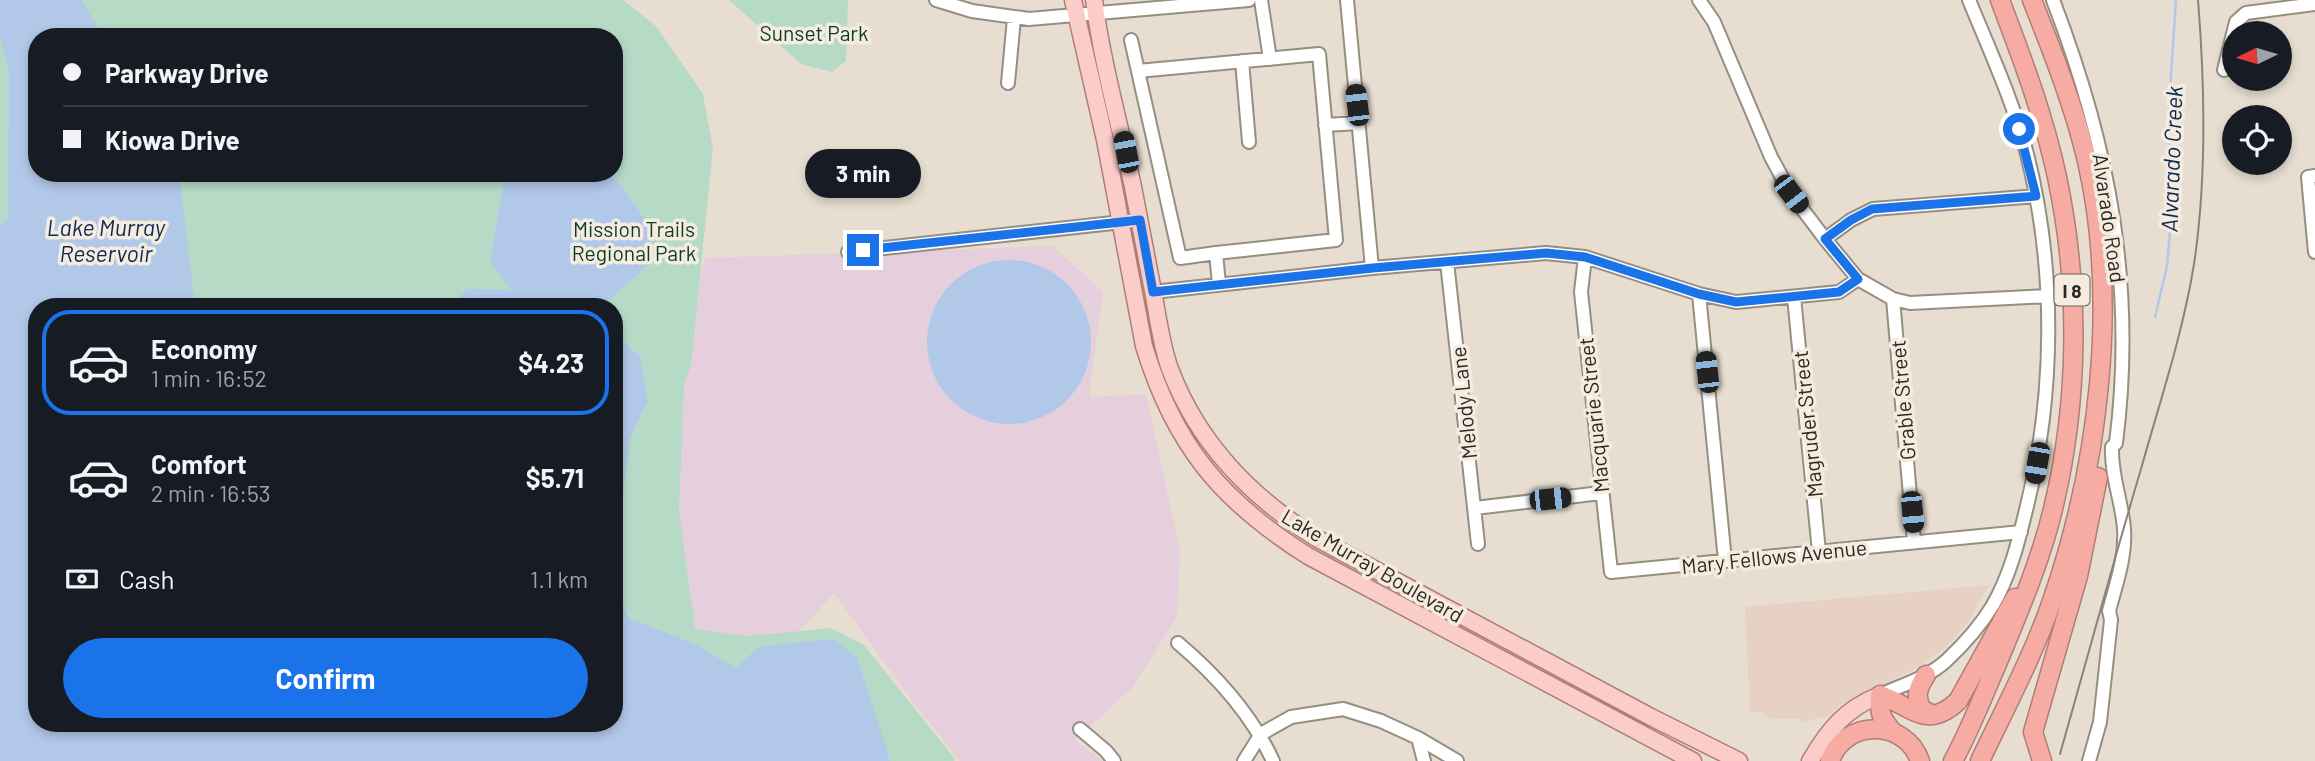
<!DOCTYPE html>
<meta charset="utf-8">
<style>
body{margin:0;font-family:Barlow,sans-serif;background:#242831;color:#f1f3f6;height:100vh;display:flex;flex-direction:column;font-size:26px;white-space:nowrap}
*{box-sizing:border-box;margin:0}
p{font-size:23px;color:#9ea1a6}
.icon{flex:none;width:38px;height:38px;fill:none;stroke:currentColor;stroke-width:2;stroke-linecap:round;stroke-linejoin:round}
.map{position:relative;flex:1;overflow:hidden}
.panel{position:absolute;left:28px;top:298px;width:595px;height:434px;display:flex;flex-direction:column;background:#171b24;border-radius:28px;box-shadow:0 4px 10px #0003}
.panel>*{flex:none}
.guide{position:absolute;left:28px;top:28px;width:595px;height:154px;border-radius:28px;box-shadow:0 4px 10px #0003;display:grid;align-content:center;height:154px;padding:0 35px;background:#171b24}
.needle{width:46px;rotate:265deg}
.tools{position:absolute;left:2222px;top:21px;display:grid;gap:14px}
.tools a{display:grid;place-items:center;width:70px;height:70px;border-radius:50%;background:#171b24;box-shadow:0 4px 10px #0003;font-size:35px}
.end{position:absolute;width:32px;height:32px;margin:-16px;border:9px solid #1a73e8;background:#fff;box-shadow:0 0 0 4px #fff}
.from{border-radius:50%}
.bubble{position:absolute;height:49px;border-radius:24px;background:#171b24;box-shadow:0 4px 10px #0003;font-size:23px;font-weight:700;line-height:49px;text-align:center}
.car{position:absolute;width:21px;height:42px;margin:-21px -10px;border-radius:9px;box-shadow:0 0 5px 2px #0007;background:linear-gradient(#222 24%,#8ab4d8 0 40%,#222 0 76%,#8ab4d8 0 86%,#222 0)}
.guide b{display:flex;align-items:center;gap:24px;height:66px;font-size:26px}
.guide b+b{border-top:2px solid #363941}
.guide i{width:18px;height:18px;background:#f1f3f6}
ul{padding:12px 0 0;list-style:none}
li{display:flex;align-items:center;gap:21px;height:105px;margin:0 14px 10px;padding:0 21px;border:4px solid transparent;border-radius:28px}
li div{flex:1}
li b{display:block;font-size:26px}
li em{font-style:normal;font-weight:700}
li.selected{border-color:#1a73e8}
li>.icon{width:63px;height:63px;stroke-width:1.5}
.pay{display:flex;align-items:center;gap:18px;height:77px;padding:0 35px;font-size:26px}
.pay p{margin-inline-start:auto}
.cta{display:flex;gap:14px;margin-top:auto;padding:14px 35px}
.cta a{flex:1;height:80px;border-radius:42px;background:#1a73e8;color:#fff;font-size:28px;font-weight:700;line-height:80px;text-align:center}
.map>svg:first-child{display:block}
</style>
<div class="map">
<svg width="2315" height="761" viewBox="0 0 2315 761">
<rect width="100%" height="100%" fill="#e7ded1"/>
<path fill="#e5cfdc" d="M1053,246L1103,292L1089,397L1146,394L1180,550L1177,617L1132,688L1075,740L1103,761H960L910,698L834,593L797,634L737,641L681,626L671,380L705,258Z"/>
<path fill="#e6d1c3" d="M1989,585L1967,624L1944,649L1916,668L1842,704L1828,716L1800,722L1799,719L1768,718L1763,712L1750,713L1745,607Z"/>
<path fill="#b5dbc7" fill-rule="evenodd" d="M0,0H623L656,26L703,94L713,148L691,365L684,384L679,511L695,629L748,636L831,628L864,645L955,759L954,761H0ZM37,37H614V173H37ZM37,306H614V723H37Z
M729,0H848L846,61L832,72L801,64Z"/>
<path fill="#b2c8e9" d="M0,0H81L104,37H37V173H179L195,306H37V723H614V582L628,618L693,643L736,668L758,647L832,639L857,657L890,761H0V226L8,217L9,73L0,35Z
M505,173H604L619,182L651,228L652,261L603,306H453L467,289L511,290L490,261Z
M927 342a82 82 0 1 1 164 0a82 82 0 1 1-164 0Z
M614,334L640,356L648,400L630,438L614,574Z"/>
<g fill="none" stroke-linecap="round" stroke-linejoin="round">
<path stroke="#b2c8e9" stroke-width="2.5" d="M2155,317L2167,266L2170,231V90L2176,0"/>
<g stroke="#968e82" stroke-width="16">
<path id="minor" d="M936,0L972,11L1029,19L1249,0
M1261,0L1270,59
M1347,0L1372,268
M1699,0L1714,22L1771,157L1791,194L1825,239L1858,279L1893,299L1910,303L2047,296
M2053,0C2109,146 2136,286 2116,443L2112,447C2111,477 2122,501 2124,529C2126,557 2116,584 2109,611L2111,620L2100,722L2089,761
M1131,40L1180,258L1216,253L1219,284
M1242,61L1249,142
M2224,70L2236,22L2246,13L2315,4
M1138,71L1319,54L1336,240L1216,253
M1008,83L1014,18
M1325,125L1359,123
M2315,176L2308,177L2315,252
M1825,239L1851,220L1873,209L2036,196
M848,252L1140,220
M1585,257L1581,292L1611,572L2021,532
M1447,262L1478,544
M1153,292L1372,268L1546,253L1585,257L1699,294L1736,302L1839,292L1858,279
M1699,294L1725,561
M1794,297L1819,552
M1893,299L1914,542
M1475,508L1601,493
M1178,643C1217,676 1252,715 1273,761
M1880,695C1902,685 1927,678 1946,661C1963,645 1981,625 1993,605C2010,575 2018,543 2026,510C2055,395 2056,269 2027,154C2013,101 1990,51 1969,0
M1080,729L1106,751L1114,761
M1418,738L1424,761
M1244,761L1261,734L1291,717L1343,709L1381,721L1418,738L1457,761"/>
</g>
<g stroke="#af7e76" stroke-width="19">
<path id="major" d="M1073,0L1105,140L1144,346C1174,445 1221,501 1308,556L1693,761
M1094,0C1102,63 1120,125 1133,187C1140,222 1146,256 1153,291C1158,317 1161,344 1170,369C1198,443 1250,496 1316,538L1651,717L1739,761
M1810,761C1829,729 1845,709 1880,695"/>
</g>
<g stroke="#af7e76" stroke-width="21">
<path id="highway" d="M1926,675C1918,688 1915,694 1921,709L1933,715
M1893,732C1881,719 1879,712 1880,695C1912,706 1926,731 1958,701L2015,598
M1830,761C1844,719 1905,718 1920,761
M1953,761C1970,730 1983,696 1997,664C2018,613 2040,563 2053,509C2079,401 2080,286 2057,177C2044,116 2022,58 2000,0
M1980,761C2005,708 2033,656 2052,601C2099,465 2119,302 2087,161C2074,106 2053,53 2032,0
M2042,761L2033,732L2078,576L2098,477"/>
</g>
<use href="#minor" stroke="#fff" stroke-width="12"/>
<use href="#major" stroke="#facdc8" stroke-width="16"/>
<use href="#highway" stroke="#f6aca3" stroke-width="18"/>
<path stroke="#8a837a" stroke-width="2" d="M2060,754C2087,659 2113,563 2141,469C2160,401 2183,333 2194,264C2207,178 2205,87 2198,0"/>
</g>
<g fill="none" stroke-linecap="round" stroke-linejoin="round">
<path stroke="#1a73e8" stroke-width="9" d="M863,250L1140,220L1153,292L1373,268L1546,253L1585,257L1699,294L1736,302L1839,292L1858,279L1825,239L1851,220L1872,209L2036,196L2019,129"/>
</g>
<g text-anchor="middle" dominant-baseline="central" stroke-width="7" stroke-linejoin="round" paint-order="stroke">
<rect fill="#f5ebde" stroke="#68625b" stroke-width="2" x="2054.5" y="274.5" width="35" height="31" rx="5"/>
<g font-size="19" font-weight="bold" fill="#2c2823">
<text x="2072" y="290">I 8</text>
</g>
<g font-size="21" fill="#083e29" stroke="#f5ebde">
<text x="814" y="32">Sunset Park</text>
<text x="634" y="228">Mission Trails<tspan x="634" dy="24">Regional Park</tspan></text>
</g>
<g font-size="21" fill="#2c2823" stroke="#f5ebde">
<text transform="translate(2110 218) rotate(82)">Alvarado Road</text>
<text transform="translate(1902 400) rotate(-95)">Grable Street</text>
<text transform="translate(1463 403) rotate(-96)">Melody Lane</text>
<text transform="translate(1593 415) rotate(-96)">Macquarie Street</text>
<text transform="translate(1807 424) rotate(-96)">Magruder Street</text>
<text transform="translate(1774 556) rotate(-6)">Mary Fellows Avenue</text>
<text transform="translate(1373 565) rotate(30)">Lake Murray Boulevard</text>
</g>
<g font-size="23" font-style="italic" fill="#0c2952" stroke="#f5ebde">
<text transform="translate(2171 159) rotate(-88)">Alvarado Creek</text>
<text x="106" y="227">Lake Murray<tspan x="106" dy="26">Reservoir</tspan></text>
</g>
</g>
</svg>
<div class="tools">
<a><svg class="needle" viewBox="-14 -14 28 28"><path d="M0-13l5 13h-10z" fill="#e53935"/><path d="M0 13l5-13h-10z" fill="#9ea1a6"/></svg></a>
<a><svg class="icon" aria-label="locate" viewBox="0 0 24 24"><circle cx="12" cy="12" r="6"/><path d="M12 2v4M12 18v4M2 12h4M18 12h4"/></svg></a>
</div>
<i class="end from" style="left:2019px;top:129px"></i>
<i class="end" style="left:863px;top:250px"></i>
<div class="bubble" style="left:805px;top:149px;width:116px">3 min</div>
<i class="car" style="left:1357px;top:105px;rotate:353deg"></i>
<i class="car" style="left:1126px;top:152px;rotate:349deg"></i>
<i class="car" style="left:1791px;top:194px;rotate:143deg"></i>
<i class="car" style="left:1707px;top:372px;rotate:354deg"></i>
<i class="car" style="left:2037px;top:463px;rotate:190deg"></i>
<i class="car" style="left:1550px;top:499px;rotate:84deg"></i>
<i class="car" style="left:1912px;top:512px;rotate:175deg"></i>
<div class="guide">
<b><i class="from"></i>Parkway Drive</b>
<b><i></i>Kiowa Drive</b>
</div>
<section class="panel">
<ul>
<li class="selected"><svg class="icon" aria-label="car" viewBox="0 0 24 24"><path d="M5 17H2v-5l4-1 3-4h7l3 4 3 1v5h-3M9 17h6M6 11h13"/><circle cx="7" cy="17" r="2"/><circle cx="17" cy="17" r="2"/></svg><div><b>Economy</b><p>1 min · 16:52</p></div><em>$4.23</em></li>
<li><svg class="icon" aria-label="car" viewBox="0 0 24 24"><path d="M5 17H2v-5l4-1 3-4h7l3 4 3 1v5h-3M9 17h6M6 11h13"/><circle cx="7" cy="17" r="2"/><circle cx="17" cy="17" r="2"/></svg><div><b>Comfort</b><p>2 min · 16:53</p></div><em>$5.71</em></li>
</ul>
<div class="pay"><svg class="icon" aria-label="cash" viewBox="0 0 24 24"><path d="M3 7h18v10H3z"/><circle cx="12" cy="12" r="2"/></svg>Cash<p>1.1 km</p></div>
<div class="cta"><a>Confirm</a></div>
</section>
</div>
